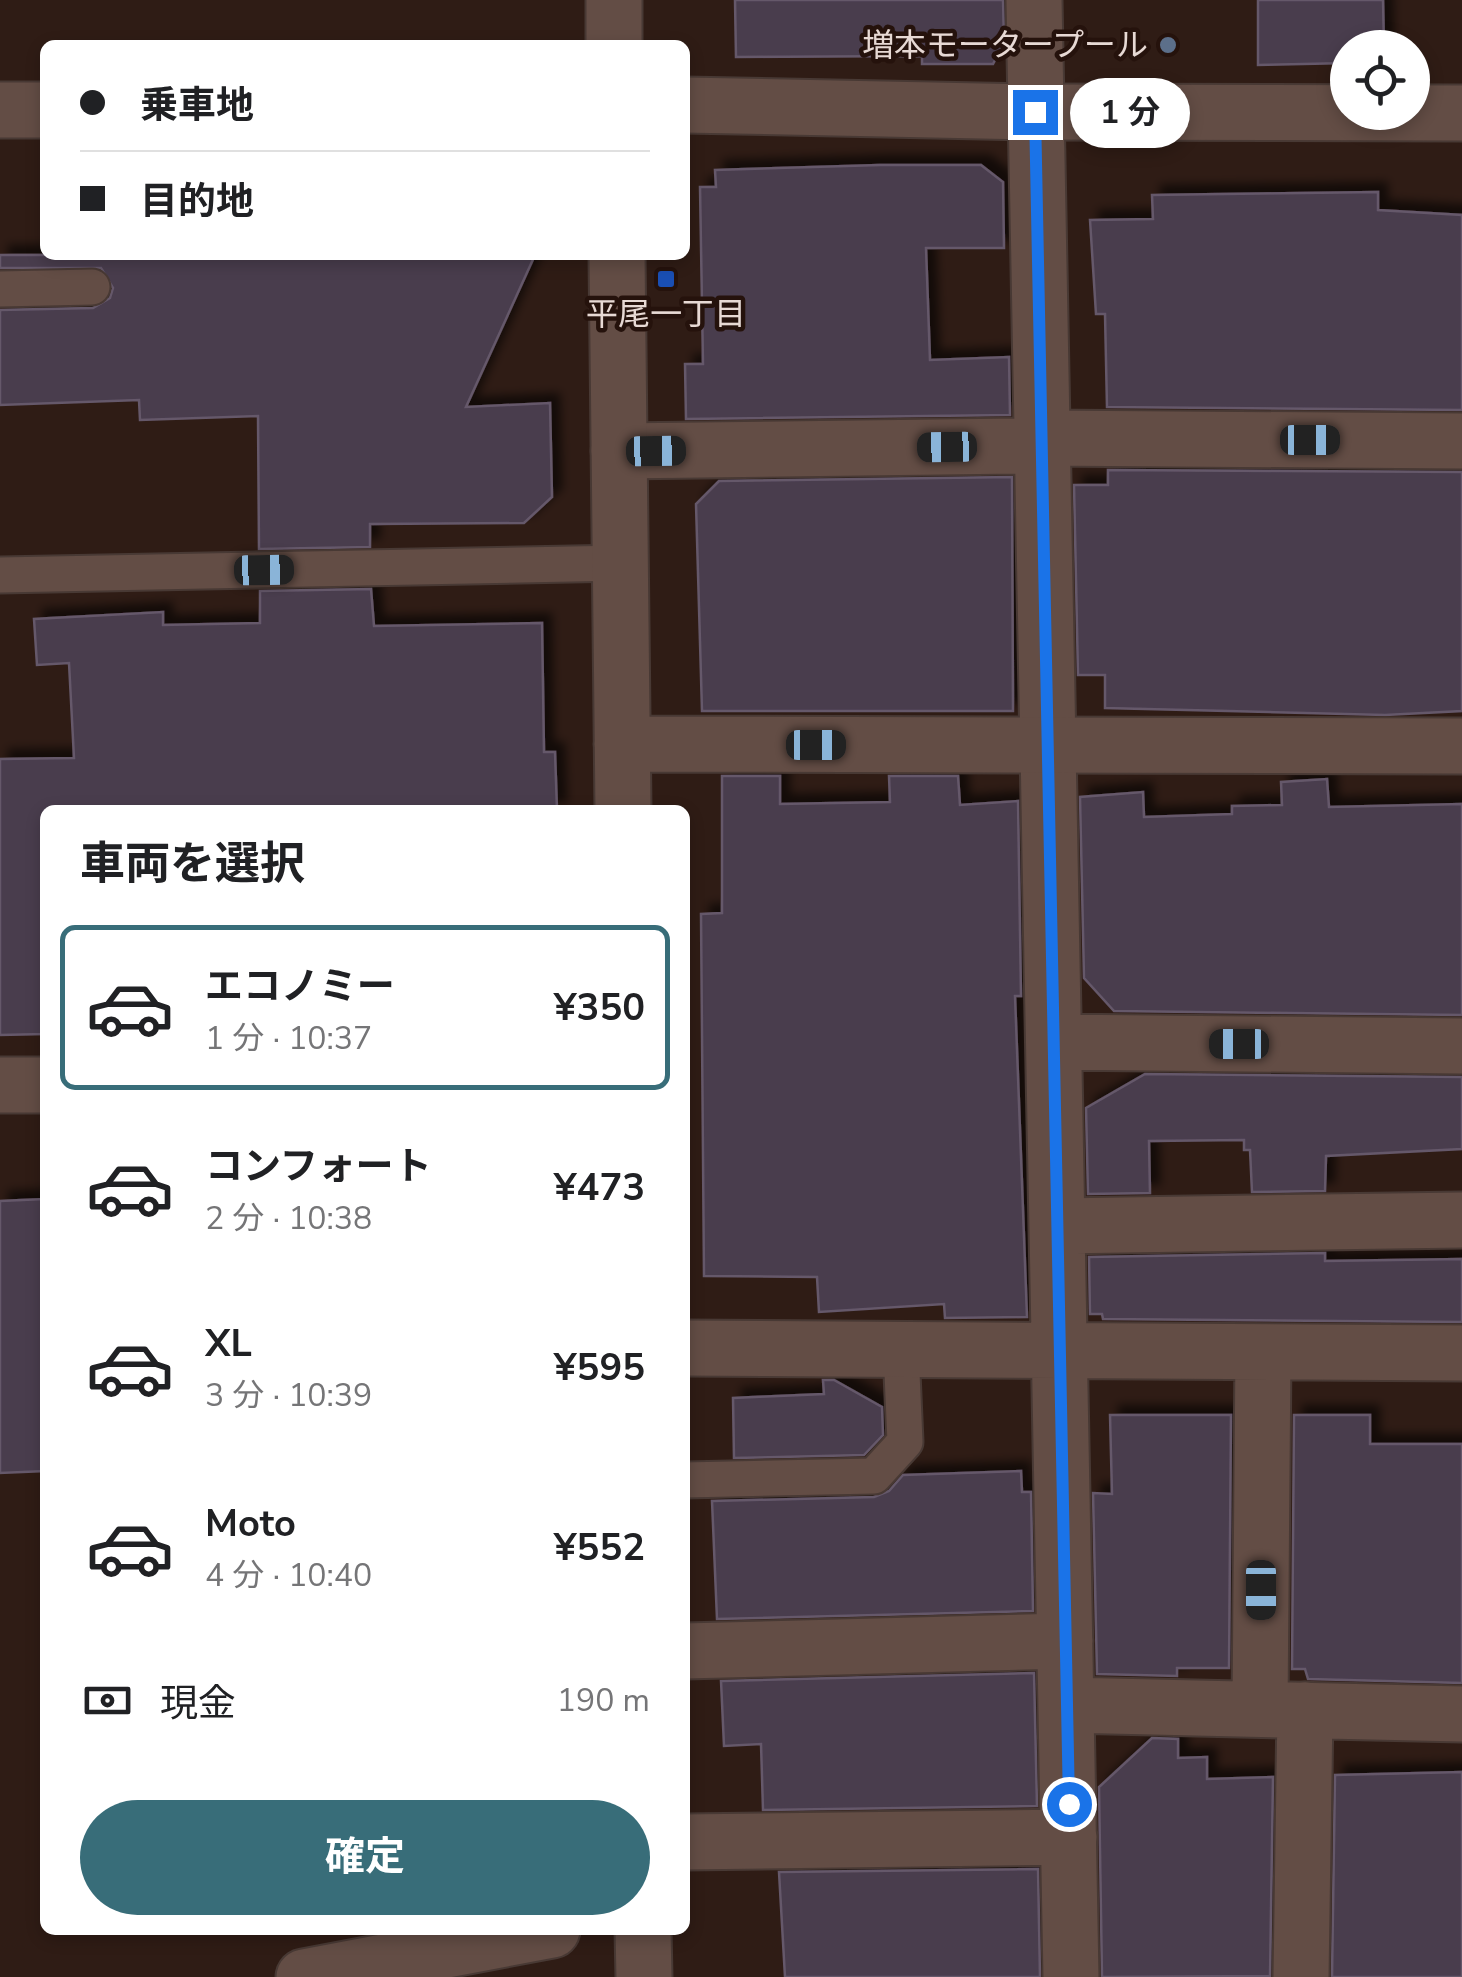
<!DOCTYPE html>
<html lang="ja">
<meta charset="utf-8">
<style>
body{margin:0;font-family:"Nunito Sans","Noto Sans JP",sans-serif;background:#f2f2f2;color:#202124;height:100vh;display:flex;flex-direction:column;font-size:38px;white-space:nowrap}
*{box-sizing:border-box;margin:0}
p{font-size:32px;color:#757577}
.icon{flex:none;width:55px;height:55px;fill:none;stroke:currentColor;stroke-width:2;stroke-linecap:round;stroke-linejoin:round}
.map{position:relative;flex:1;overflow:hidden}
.panel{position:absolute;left:40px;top:805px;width:650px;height:1130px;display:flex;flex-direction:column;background:#fff;border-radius:15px;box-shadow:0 5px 15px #0003}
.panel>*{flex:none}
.hud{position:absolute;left:40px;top:40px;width:650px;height:220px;border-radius:15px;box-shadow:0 5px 15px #0003;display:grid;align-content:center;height:220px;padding:0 40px;background:#fff}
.buttons{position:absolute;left:1330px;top:30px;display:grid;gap:20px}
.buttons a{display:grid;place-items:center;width:100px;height:100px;border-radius:50%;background:#fff;box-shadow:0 5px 15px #0003;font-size:50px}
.end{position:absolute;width:45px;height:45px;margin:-22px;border:12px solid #1a73e8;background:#fff;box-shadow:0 0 0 5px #fff}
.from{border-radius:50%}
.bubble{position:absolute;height:70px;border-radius:35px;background:#fff;box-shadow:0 5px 15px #0003;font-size:32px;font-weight:700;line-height:70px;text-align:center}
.car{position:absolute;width:30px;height:60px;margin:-30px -15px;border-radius:12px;box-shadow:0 0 8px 2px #0007;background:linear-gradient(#222 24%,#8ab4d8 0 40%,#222 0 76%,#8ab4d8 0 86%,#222 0)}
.hud b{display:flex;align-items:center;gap:35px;height:95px;font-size:38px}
.hud b+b{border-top:2px solid #e0e0e0}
.hud i{width:25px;height:25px;background:#202124}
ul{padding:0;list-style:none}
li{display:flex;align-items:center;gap:30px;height:165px;margin:0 20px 15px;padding:0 20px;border:5px solid transparent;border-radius:15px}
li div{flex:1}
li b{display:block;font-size:38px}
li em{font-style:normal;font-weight:700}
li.active{border-color:#386d79}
li>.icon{width:90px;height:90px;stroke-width:1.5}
h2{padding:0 40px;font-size:45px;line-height:120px}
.pay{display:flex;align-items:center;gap:25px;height:110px;padding:0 40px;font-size:38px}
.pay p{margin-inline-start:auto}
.button{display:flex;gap:20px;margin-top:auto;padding:20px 40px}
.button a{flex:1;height:115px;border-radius:60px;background:#386d79;color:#fff;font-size:40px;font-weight:700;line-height:115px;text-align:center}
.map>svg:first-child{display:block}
</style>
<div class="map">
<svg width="1462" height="1977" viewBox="0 0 1462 1977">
<defs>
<filter id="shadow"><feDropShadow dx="9" dy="-9" stdDeviation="5" flood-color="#0009"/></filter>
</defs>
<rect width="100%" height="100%" fill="#2f1c15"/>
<path fill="#493d4e" stroke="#65586a" stroke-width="2.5" filter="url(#shadow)" d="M735,0H1003L1004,43L993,64H922V56L736,57Z
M1258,0H1383L1384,48H1348V63L1258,65Z
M880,165H981L1003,182L1004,248H926L930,360L1009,357L1010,415L686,419L685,364H703L700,187H716L715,170Z
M1378,192V210L1462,215V410L1107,407L1105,314H1096L1090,220L1153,219L1152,195Z
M0,255H535L466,407L550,403L552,497L524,523L370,524V547L259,549L258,416L140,420L139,400L0,405V310L93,308L110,298L113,288L101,268H0Z
M1108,470L1462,472V711L1385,715L1105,708V675H1078L1074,485H1108Z
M1012,477L1013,711H702L696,504L719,481Z
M371,589L374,626L542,623L544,752H555L557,810H45V1034L0,1035V759L74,758L69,663L37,665L34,619L163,612V625L260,623V591Z
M722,776H780V804L890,802L889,776H958L960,805L1018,801L1021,996H1015L1027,1317L945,1318L944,1304L819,1312L817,1277L704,1276L701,914L722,913Z
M1327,779L1329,807L1462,804V1015L1114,1011L1084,978L1080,797L1143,792L1144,817L1232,814V806L1282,805L1281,782Z
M1145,1074L1462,1077V1149L1326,1156L1325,1191L1252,1192L1250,1150H1244V1140L1149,1141L1150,1193L1088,1194L1086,1108Z
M45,1199V1471L0,1473V1201Z
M1325,1253V1261L1462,1259V1322L1103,1319L1102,1314H1090L1089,1257Z
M823,1380H834L882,1407L883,1435L864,1455L734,1458L733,1398L824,1394Z
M1110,1415H1231L1229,1668H1177V1676L1097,1674L1093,1493L1112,1494Z
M1294,1415H1370V1444H1462V1683L1308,1679L1305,1669H1292Z
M1021,1471L1022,1492H1031L1033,1611L717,1619L712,1501L874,1497L889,1491L903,1475Z
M1034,1673L1037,1806L763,1810L761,1744L724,1746L721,1681Z
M1152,1738L1178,1739V1758L1207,1757V1779L1273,1777L1270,1976L1102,1977L1099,1787Z
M1462,1772V1977H1332L1335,1775Z
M1038,1869L1040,1977H785L779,1872Z"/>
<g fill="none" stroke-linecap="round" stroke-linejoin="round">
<g stroke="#483934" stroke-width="39">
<path id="lane" d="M0,289L92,287
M0,575L623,563
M685,1480L874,1476L905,1442L901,1350"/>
</g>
<g stroke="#483934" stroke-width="59">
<path id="street" d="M1034,0L1071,1977
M619,451L1020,446L1044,438L1462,441
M1054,1042L1462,1046
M1059,1226L1462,1220
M685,1348L1462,1353
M685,1651L1065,1641
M1067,1705L1462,1714
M1260,1709L1263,1352
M685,1842L1069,1837
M304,1977L552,1930
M1301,1977L1305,1710"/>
</g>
<g stroke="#483934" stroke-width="59">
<path id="secondary" d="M614,0V45
M685,105L1035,112L1462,113
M0,110H45
M617,255L623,810
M622,744L1462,746
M0,1085H45
M643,1930L644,1977"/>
</g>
<use href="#lane" stroke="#634d45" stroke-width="35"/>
<use href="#street" stroke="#634d45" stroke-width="55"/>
<use href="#secondary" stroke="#634d45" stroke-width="55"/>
</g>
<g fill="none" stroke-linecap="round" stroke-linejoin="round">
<path stroke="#1a73e8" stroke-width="12" d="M1035,112L1069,1804"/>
</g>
<circle fill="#5c6f8a" stroke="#25120c" stroke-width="4" cx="1168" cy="45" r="10"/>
<rect fill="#1a4fb4" stroke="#25120c" stroke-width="4" x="656" y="269" width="20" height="20" rx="5"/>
<g text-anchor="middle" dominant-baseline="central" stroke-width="9" stroke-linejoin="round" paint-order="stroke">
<g font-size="32" fill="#e7d9d4" stroke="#25120c" text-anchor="end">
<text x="1148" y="45">増本モータープール</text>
<text x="666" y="314" text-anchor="middle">平尾一丁目</text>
</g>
</g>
</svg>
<div class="buttons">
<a><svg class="icon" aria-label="locate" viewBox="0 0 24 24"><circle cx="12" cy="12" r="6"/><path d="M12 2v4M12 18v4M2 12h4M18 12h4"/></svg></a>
</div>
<i class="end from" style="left:1069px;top:1804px"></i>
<i class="end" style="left:1035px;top:112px"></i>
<div class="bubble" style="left:1070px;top:78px;width:120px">1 分</div>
<i class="car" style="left:1310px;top:440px;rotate:90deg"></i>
<i class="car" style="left:947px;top:447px;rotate:269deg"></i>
<i class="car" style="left:656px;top:451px;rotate:89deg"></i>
<i class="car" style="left:264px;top:570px;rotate:89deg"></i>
<i class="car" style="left:816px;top:745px;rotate:90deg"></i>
<i class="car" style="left:1239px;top:1044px;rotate:270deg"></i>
<i class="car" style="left:1261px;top:1590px;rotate:180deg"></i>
<div class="hud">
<b><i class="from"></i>乗車地</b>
<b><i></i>目的地</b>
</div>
<section class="panel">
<h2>車両を選択</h2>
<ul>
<li class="active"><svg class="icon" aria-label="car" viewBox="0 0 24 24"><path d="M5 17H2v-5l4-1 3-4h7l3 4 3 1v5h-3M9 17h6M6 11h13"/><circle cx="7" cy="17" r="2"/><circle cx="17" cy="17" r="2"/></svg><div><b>エコノミー</b><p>1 分 · 10:37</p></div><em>¥350</em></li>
<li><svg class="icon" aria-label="car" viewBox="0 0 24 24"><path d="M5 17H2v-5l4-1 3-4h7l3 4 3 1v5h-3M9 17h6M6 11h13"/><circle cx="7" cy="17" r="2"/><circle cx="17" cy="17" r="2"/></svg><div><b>コンフォート</b><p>2 分 · 10:38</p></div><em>¥473</em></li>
<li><svg class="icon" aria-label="car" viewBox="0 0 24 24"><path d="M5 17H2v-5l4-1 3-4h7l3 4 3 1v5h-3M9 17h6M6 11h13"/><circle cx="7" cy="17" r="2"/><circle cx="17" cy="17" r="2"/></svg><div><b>XL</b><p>3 分 · 10:39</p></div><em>¥595</em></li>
<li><svg class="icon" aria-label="car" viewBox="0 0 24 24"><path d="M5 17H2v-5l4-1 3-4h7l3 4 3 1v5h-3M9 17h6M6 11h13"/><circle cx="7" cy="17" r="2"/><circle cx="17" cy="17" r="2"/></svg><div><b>Moto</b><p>4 分 · 10:40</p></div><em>¥552</em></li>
</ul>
<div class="pay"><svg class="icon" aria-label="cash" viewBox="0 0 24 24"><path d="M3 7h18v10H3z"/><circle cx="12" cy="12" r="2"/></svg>現金<p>190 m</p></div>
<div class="button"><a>確定</a></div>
</section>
</div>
